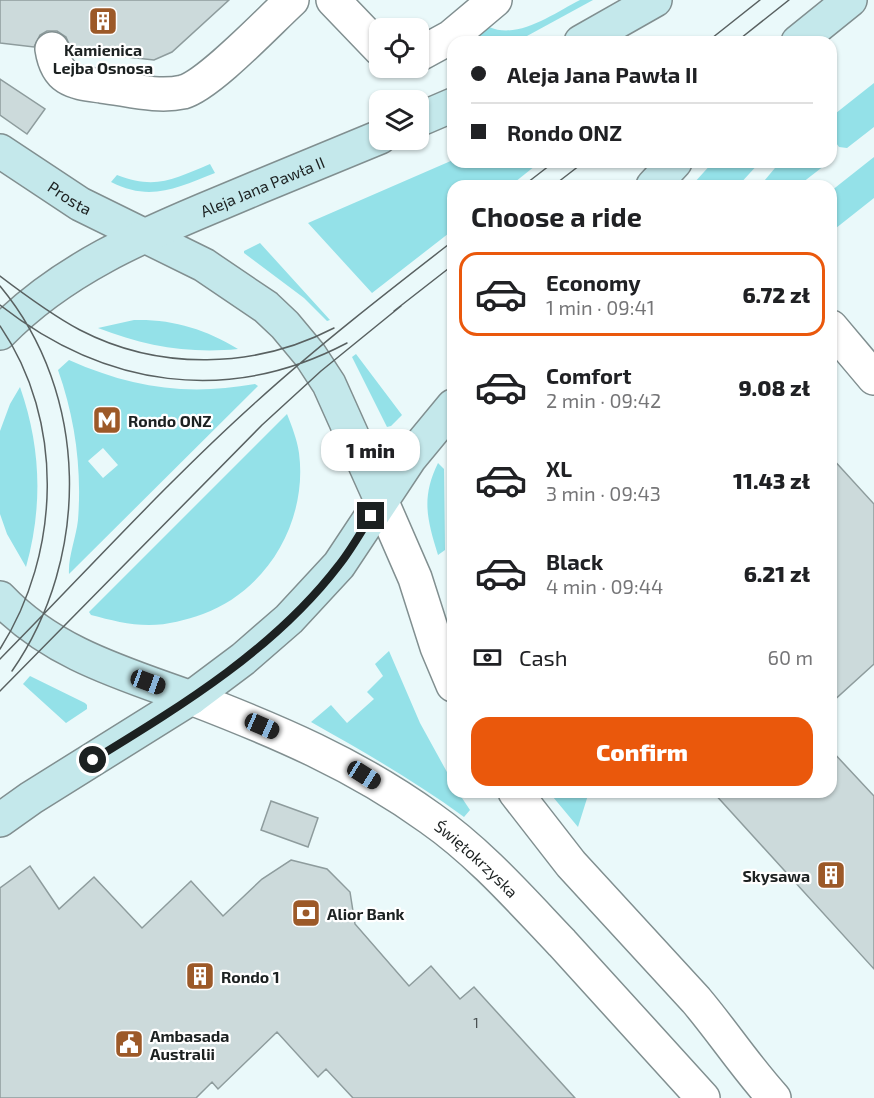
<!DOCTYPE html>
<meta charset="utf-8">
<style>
body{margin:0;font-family:"Exo 2",sans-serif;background:#f2f2f2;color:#202124;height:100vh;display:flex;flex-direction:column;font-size:22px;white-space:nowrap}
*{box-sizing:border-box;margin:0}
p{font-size:20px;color:#757577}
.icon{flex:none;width:33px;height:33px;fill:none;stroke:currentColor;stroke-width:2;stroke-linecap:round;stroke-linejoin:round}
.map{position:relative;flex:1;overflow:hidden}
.drawer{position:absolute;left:447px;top:180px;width:390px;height:618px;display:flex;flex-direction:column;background:#fff;border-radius:18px;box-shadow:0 2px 4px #0004}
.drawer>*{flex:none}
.top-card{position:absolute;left:447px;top:36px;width:390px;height:132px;border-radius:18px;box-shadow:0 2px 4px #0004;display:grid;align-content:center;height:132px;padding:0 24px;background:#fff}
.buttons{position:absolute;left:369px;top:18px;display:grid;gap:12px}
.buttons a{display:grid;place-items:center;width:60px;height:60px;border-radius:12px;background:#fff;box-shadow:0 2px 4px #0004;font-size:30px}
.end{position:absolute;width:27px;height:27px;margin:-14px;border:8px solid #1c2121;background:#fff;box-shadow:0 0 0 3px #fff}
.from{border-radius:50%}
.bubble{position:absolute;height:42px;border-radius:18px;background:#fff;box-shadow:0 2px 4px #0004;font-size:20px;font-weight:800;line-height:42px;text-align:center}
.car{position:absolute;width:18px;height:36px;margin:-18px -9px;border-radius:8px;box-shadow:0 0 4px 2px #0007;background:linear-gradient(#222 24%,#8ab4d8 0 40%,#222 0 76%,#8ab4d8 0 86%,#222 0)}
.top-card b{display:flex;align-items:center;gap:21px;height:57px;font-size:22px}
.top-card b+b{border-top:2px solid #e0e0e0}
.top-card i{width:15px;height:15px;background:#202124}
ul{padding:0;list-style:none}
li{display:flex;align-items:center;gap:18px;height:84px;margin:0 12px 9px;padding:0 12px;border:3px solid transparent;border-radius:18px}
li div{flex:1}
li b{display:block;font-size:22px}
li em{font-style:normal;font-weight:800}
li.selected{border-color:#ea580c}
li>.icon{width:54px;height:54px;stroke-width:1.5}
h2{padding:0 24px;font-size:27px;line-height:72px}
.pay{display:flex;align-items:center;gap:15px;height:66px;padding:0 24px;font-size:22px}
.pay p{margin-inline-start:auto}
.button{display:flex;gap:12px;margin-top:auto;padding:12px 24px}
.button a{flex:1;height:69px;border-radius:18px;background:#ea580c;color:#fff;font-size:24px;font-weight:800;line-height:69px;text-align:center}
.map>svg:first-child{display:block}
</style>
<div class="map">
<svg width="874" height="1098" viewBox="0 0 874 1098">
<rect width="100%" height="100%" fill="#eaf9fa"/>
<path fill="#94e1e8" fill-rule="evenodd" d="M580,0H593L516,42H470L489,27C519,40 554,13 580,0Z
M874,83V127L847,148L839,147L831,136V117Z
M874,157V198L831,232V191Z
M453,160V162H540L510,186H453V230L372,293L308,223Z
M713,162H760L738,186H695L694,183Z
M780,162H829L798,186H760Z
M210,164L215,173C177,188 150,202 111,182L117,175C156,190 174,179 210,164Z
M260,243L330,320L327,321L304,298L244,253V251Z
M134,320C173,319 205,329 238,349C189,354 144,346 98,328Z
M356,354L402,415L391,426L387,427L352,357Z
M69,360C132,388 187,396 255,384L258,386L69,574C68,557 76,538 78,520C82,468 75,418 58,370ZM103,448L118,465L103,478L88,461Z
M20,387C41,447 43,506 26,567L7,534L0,514V431L10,404Z
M287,414C292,427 297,439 299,453C308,521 267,591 203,614C186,620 168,625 149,625C129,625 110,620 91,615L89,612Z
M438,463L444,469L445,550L438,555C427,519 421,498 438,463Z
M389,651L420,723L453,783V792H458L470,810L464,817C415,781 364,752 311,722L331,705L347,723L374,699L367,692L383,676L375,664Z
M30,676L85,703L87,705V709L66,723L23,684Z
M550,792H589L578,827L553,797Z"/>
<path fill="#ccdadb" stroke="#8e9c9d" stroke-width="1.5" d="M0,0H229L172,52L154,60L72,51L66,37L57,31H47L40,35L34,47L0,43Z
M0,79L45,109L27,134L0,115Z
M831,457L874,504V664L831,703Z
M831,750L874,796V969L713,792H831Z
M271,801L318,818L308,847L261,830Z
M291,860L327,869L350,892L355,924L409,986L431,966L460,999L474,987L575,1098H353L326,1069L318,1077L277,1032L218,1089L212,1082L196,1098H0V888L30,866L59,909L94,877L142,928L191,881L223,916L262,879Z"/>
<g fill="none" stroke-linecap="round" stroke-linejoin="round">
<g stroke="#818f90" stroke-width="36">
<path id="minor" d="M333,0L380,49
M52,49C57,81 73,82 101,86C127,89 157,98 183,92C209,85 269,21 292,0
M418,55L451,37L495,0
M831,327L874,378"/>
</g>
<g stroke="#818f90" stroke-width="36">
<g id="tertiary">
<path d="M381,500L415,578L437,647L453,685"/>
<path id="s1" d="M191,698C277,731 355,764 430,818C480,853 520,899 562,943C609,995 656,1047 703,1098"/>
<path d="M515,792L571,864L696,1000C723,1032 745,1066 774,1098"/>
</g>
</g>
<g stroke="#818f90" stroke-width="36">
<g id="secondary">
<path d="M581,42L655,0"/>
<path d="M798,42L850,0"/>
<path d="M418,120L453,105"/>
<path id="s2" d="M0,151L80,204L204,265L266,307L285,325L310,355L329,384L381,500"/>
<path d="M653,186L675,162"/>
<path id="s3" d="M0,333C62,269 143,235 223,202C275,180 327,159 380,137"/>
<path d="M0,598C52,653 122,673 191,698"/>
<path d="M0,820L31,798L191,698L243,659L289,619L339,565L410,458L453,406"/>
</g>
</g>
<use href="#minor" stroke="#fff" stroke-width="33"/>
<use href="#tertiary" stroke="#fff" stroke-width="33"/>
<use href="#secondary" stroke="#c4e8eb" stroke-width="33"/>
<path stroke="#596161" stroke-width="1.5" d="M707,42L760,0
M736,42L789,0
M523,186L554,162
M553,186L584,162
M0,276C25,295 52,315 80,330C159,371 255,369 334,328
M0,286C90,394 91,557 12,671
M0,305C105,387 227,406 347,343
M394,311L453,265
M0,326C65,421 61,553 0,649
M0,659C84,574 167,482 256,402C319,345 386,293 453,241
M0,691L262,425L321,371L401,306"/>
</g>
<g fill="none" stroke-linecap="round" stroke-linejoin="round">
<path stroke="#1c2121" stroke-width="8" d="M93,760C181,706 275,649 339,565C351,550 361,532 371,516"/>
</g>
<defs>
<g id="building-square" transform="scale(1.5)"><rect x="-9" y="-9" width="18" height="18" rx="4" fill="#9c5928" stroke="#fff"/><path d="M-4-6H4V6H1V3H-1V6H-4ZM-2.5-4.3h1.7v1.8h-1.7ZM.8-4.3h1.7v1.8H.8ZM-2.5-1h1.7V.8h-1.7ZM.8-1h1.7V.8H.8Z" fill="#fff"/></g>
<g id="metro-square" transform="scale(1.5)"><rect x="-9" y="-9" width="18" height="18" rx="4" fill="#9c5928" stroke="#fff"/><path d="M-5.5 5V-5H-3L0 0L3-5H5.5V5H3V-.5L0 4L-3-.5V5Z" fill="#fff"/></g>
<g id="bank-square" transform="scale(1.5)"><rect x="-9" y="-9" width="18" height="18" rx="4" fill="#9c5928" stroke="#fff"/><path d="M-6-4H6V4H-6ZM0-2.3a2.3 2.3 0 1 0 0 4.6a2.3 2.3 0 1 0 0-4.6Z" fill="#fff"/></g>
<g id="civic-square" transform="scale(1.5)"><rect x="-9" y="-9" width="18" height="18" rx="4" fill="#9c5928" stroke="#fff"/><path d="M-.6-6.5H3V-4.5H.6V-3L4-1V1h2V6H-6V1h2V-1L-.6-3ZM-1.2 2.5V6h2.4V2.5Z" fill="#fff"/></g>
</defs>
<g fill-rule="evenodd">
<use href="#building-square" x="103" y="21"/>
<use href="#metro-square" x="107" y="420"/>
<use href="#building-square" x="831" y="875"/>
<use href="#bank-square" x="306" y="913"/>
<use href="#building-square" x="200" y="976"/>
<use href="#civic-square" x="129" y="1044"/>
</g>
<g text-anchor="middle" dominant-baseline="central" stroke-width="4.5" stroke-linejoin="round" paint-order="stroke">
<g font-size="14" fill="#484f50">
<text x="476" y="1022">1</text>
</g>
<g font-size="16" font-weight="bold" fill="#1c2121" stroke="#fff" text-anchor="start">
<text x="103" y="49" text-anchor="middle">Kamienica<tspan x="103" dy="18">Lejba Osnosa</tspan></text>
<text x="128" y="420">Rondo ONZ</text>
<text x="810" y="875" text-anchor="end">Skysawa</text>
<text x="327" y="913">Alior Bank</text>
<text x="221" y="976">Rondo 1</text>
<text x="150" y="1035">Ambasada<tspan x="150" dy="18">Australii</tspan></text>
</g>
<g font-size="16" fill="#1c2121" stroke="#fff">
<text stroke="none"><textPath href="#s3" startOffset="303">Aleja Jana Pawła II</textPath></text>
<text stroke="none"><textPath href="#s2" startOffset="84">Prosta</textPath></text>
<text stroke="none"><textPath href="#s1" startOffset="330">Świętokrzyska</textPath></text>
</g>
</g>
</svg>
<div class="buttons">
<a><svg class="icon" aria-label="locate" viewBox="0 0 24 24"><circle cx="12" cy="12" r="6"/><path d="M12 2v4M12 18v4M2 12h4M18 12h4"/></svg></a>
<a><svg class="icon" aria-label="layers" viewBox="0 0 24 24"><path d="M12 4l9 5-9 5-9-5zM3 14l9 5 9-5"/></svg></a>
</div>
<i class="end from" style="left:93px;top:760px"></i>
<i class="end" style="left:371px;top:516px"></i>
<div class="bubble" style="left:321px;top:429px;width:99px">1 min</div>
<i class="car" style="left:148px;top:682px;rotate:110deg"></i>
<i class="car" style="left:262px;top:726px;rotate:114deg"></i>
<i class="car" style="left:364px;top:775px;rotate:122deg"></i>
<div class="top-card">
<b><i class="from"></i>Aleja Jana Pawła II</b>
<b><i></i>Rondo ONZ</b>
</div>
<section class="drawer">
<h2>Choose a ride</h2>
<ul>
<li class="selected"><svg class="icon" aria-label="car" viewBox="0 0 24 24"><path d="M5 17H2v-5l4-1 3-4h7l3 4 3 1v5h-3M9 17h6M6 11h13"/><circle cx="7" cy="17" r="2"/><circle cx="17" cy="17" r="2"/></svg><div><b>Economy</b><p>1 min · 09:41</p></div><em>6.72 zł</em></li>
<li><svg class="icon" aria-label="car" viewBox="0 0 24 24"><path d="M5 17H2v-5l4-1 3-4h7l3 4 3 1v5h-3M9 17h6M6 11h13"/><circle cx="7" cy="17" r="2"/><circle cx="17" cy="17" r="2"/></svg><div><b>Comfort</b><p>2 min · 09:42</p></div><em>9.08 zł</em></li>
<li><svg class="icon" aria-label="car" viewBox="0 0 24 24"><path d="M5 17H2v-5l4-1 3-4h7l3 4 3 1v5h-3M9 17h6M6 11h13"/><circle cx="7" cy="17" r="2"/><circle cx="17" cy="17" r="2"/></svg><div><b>XL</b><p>3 min · 09:43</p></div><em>11.43 zł</em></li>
<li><svg class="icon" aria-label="car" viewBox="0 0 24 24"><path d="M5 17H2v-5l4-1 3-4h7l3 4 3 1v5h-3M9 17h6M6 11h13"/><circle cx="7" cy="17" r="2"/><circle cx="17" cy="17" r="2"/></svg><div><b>Black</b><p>4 min · 09:44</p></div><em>6.21 zł</em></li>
</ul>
<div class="pay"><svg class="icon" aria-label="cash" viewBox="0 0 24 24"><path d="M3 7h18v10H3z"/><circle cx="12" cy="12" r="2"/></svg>Cash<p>60 m</p></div>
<div class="button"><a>Confirm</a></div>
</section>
</div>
